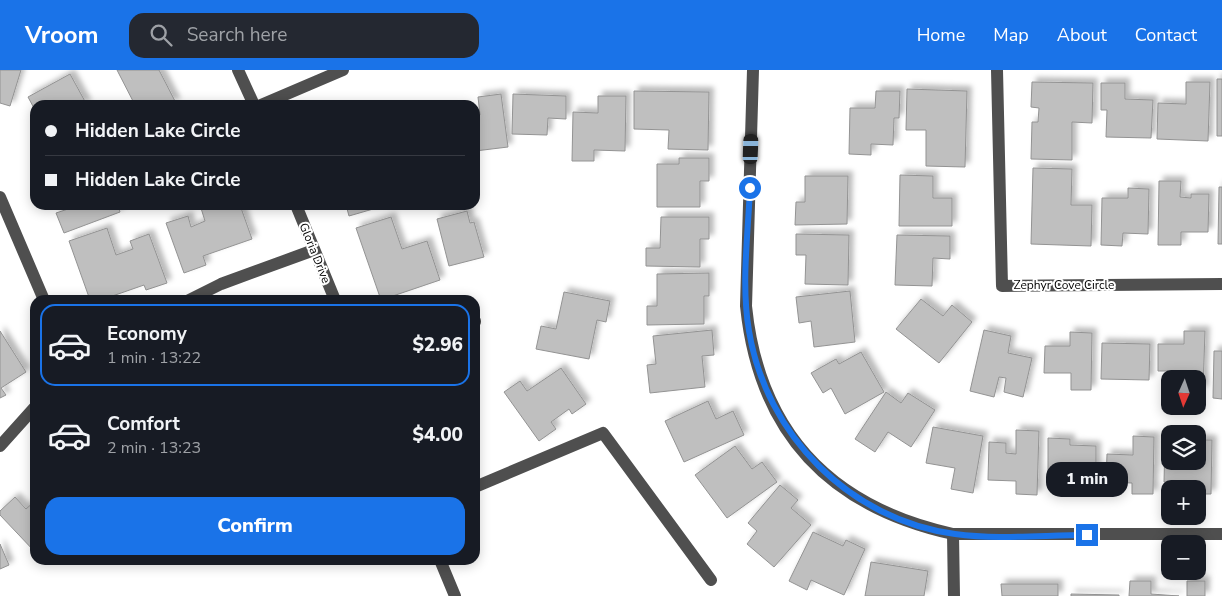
<!DOCTYPE html>
<meta charset="utf-8">
<style>
body{margin:0;font-family:"Nunito Sans",sans-serif;background:#242831;color:#f1f3f6;height:100vh;display:flex;flex-direction:column;font-size:19px;white-space:nowrap}
*{box-sizing:border-box;margin:0}
p{font-size:16px;color:#9ea1a6}
.icon{flex:none;width:28px;height:28px;fill:none;stroke:currentColor;stroke-width:2;stroke-linecap:round;stroke-linejoin:round}
.map{position:relative;flex:1;overflow:hidden}
.sheet{position:absolute;left:30px;top:225px;width:450px;height:270px;display:flex;flex-direction:column;background:#171b24;border-radius:15px;box-shadow:0 2px 12px #0003}
.sheet>*{flex:none}
.guide{position:absolute;left:30px;top:30px;width:450px;height:110px;border-radius:15px;box-shadow:0 2px 12px #0003;display:grid;align-content:center;height:110px;padding:0 15px;background:#171b24}
.needle{width:32px;rotate:183deg}
.buttons{position:absolute;left:1161px;top:300px;display:grid;gap:10px}
.buttons a{display:grid;place-items:center;width:45px;height:45px;border-radius:10px;background:#171b24;box-shadow:0 2px 12px #0003;font-size:25px}
.end{position:absolute;width:22px;height:22px;margin:-11px;border:6px solid #1a73e8;background:#fff;box-shadow:0 0 0 2px #fff}
.from{border-radius:50%}
.bubble{position:absolute;height:35px;border-radius:15px;background:#171b24;box-shadow:0 2px 12px #0003;font-size:16px;font-weight:800;line-height:35px;text-align:center}
.car{position:absolute;width:15px;height:30px;margin:-15px -8px;border-radius:6px;box-shadow:0 0 4px 1px #0007;background:linear-gradient(#222 24%,#8ab4d8 0 40%,#222 0 76%,#8ab4d8 0 86%,#222 0)}
.guide b{display:flex;align-items:center;gap:18px;height:48px;font-size:19px}
.guide b+b{border-top:1px solid #363941}
.guide i{width:12px;height:12px;background:#f1f3f6}
ul{padding:9px 0 0;list-style:none}
li{display:flex;align-items:center;gap:15px;height:82px;margin:0 10px 8px;padding:0 5px;border:2px solid transparent;border-radius:15px}
li div{flex:1}
li b{display:block;font-size:19px}
li em{font-style:normal;font-weight:800}
li.active{border-color:#1a73e8}
li>.icon{width:45px;height:45px;stroke-width:1.5}
.cta{display:flex;gap:10px;margin-top:auto;padding:10px 15px}
.cta a{flex:1;height:58px;border-radius:15px;background:#1a73e8;color:#fff;font-size:20px;font-weight:800;line-height:58px;text-align:center}
header{display:flex;align-items:center;gap:30px;box-sizing:border-box;height:70px;padding:0 25px;background:#1a73e8;color:#fff}
header strong{font-size:24px}
nav{display:flex;gap:28px;margin-inline-start:auto;font-size:18px}
.search{width:350px;height:45px;background:#242831;display:flex;align-items:center;gap:12px;box-sizing:border-box;padding:0 18px;border-radius:15px;color:#9ea1a6;font-size:19px}
.map>svg:first-child{display:block}
</style>
<header>
<strong>Vroom</strong>
<div class="search"><svg class="icon" aria-label="search" viewBox="0 0 24 24"><circle cx="10" cy="10" r="6"/><path d="M15 15l6 6"/></svg>Search here</div>
<nav><a>Home</a><a>Map</a><a>About</a><a>Contact</a></nav>
</header>
<div class="map">
<svg width="1222" height="526" viewBox="0 0 1222 526">
<defs>
<filter id="shadow"><feDropShadow dx="4.5" dy="-4.5" stdDeviation="2.5" flood-color="#0004"/></filter>
</defs>
<rect width="100%" height="100%" fill="#fff"/>
<path fill="#bfbfbf" stroke="#939393" filter="url(#shadow)" d="M0,0H21L10,36L0,33Z
M117,0H159L176,33L135,35Z
M70,4L87,35H35V40L28,27Z
M1217,9H1222V66H1217Z
M1032,12L1093,13L1092,53L1072,52V90L1031,89L1032,52H1038L1039,38L1031,37Z
M1186,12H1210L1208,71L1157,69L1158,33L1186,34Z
M1101,13H1125V29L1153,30L1151,68L1106,67L1107,40H1101Z
M907,19L967,21L965,97L926,96V60H906Z
M634,21L709,22L708,80L668,79L669,60L634,59Z
M876,21H900L899,48H894L893,75L871,74V85L849,84L850,38H875Z
M501,24L508,77L475,81V46L480,45L478,27Z
M513,24L566,26V49L548,48L547,65L512,64Z
M598,26H626L625,81L594,80V91H572L573,42L598,43Z
M679,88H709V111H700V137H657V94H679Z
M1033,98L1072,99L1071,135H1092L1091,176L1031,174Z
M900,105L933,106V128H952V156H899Z
M805,106H848L847,154L795,155L796,132H805Z
M1159,111H1181L1180,127L1191,128V124H1209L1208,162H1181V175H1158Z
M1219,117H1222V174H1218Z
M1128,118L1149,119L1148,164L1123,163L1122,176L1101,175L1102,128H1128Z
M67,135H118L120,142L64,163L56,143L68,139Z
M200,135H240L252,169L203,186L206,195L184,203L166,153L188,146L191,157L205,151Z
M346,135H379L380,137L349,146Z
M467,141L470,153L474,152L484,187L449,196L437,149Z
M391,147L402,179L427,171L440,210L381,230L356,158Z
M661,147H709V169H700V197L646,196V178H660Z
M107,158L116,185L133,179L130,171L149,164L167,213L146,220L144,215L101,230H90L69,171Z
M796,164L849,165L848,215L805,214L806,185H796Z
M897,165L950,166V189L933,188L932,216L895,215Z
M709,203V226H704V254L647,255V236H657V204Z
M850,221L855,272L814,277L811,251L799,253L796,227Z
M564,222L610,231L606,252L597,250L589,289L536,279L541,256L556,259Z
M921,229L943,246L952,235L972,252L939,293L896,259Z
M712,260L714,285L702,286L705,317L650,323L647,295L656,294L653,266Z
M984,260L1011,266L1008,283L1032,288L1023,327L1004,322L1006,308L999,307L994,327L970,321Z
M0,261L26,302L1,318L6,325L0,328Z
M1184,261H1205L1203,320H1198V309H1184L1185,301H1158V274H1184Z
M1070,262L1092,263L1091,320H1071V303H1044L1045,276H1070Z
M1102,273L1150,274L1149,310L1101,309Z
M1214,281H1222V329L1213,328Z
M861,282L884,322L845,344L831,318L823,323L811,303L836,289L839,294Z
M561,298L586,334L572,344L569,339L551,352L556,359L539,371L504,322L520,311L527,321Z
M886,322L901,333L908,323L935,340L911,377L888,362L875,382L855,369Z
M708,331L716,349L733,341L744,365L684,392L665,351Z
M933,357L983,366L973,423L951,419L955,398L926,393Z
M1016,360L1039,361L1037,425L1016,424V411L988,410L989,372L1006,373V383L1016,384Z
M1133,366L1154,367L1153,424H1132V413L1106,412L1107,384L1133,385Z
M1048,368L1070,369V375L1096,376V425H1074V412H1048Z
M1165,370H1170V391H1198V370H1212L1211,424H1198V419H1191V412H1164Z
M735,376L752,399L762,392L777,412L727,448L695,405Z
M780,415L798,430L791,438L811,455L774,497L747,474L757,461L748,453Z
M15,427L26,439L35,431V482L0,445V441Z
M813,462L843,476L846,470L865,479L844,525L811,510L807,520L789,511Z
M0,474L9,495L0,499Z
M871,492L928,501L924,526H865Z
M1130,511H1151V524L1179,526H1129Z
M1187,511H1205V526H1187Z
M1001,514H1058V526H1002Z
M1071,524L1119,525V526H1071Z"/>
<g fill="none" stroke-linecap="round" stroke-linejoin="round">
<path stroke="#4f4f4f" stroke-width="12" d="M238,0L254,35
M753,0L746,236C759,363 830,437 953,464H1222
M997,0L1002,216L1222,214
M261,35L343,0
M0,127L44,230
M296,135L335,230
M189,230L221,214L314,180
M475,252V251
M0,376L35,337
M475,417L603,363L711,510
M953,464L954,526
M440,490L455,526"/>
</g>
<g fill="none" stroke-linecap="round" stroke-linejoin="round">
<path stroke="#1a73e8" stroke-width="6" d="M750,118C748,165 741,215 749,261C766,365 850,450 955,464C998,470 1044,465 1087,465"/>
</g>
<g text-anchor="middle" dominant-baseline="central" stroke-width="4" stroke-linejoin="round" paint-order="stroke">
<g font-size="12" fill="#000" stroke="#fff">
<text transform="translate(315 183) rotate(68)">Gloria Drive</text>
<text x="1064" y="215">Zephyr Cove Circle</text>
</g>
</g>
</svg>
<div class="buttons">
<a><svg class="needle" viewBox="-14 -14 28 28"><path d="M0-13l5 13h-10z" fill="#e53935"/><path d="M0 13l5-13h-10z" fill="#9ea1a6"/></svg></a>
<a><svg class="icon" aria-label="layers" viewBox="0 0 24 24"><path d="M12 4l9 5-9 5-9-5zM3 14l9 5 9-5"/></svg></a>
<a>+</a>
<a>−</a>
</div>
<i class="end from" style="left:750px;top:118px"></i>
<i class="end" style="left:1087px;top:465px"></i>
<div class="bubble" style="left:1046px;top:392px;width:82px">1 min</div>
<i class="car" style="left:751px;top:79px;rotate:2deg"></i>
<div class="guide">
<b><i class="from"></i>Hidden Lake Circle</b>
<b><i></i>Hidden Lake Circle</b>
</div>
<section class="sheet">
<ul>
<li class="active"><svg class="icon" aria-label="car" viewBox="0 0 24 24"><path d="M5 17H2v-5l4-1 3-4h7l3 4 3 1v5h-3M9 17h6M6 11h13"/><circle cx="7" cy="17" r="2"/><circle cx="17" cy="17" r="2"/></svg><div><b>Economy</b><p>1 min · 13:22</p></div><em>$2.96</em></li>
<li><svg class="icon" aria-label="car" viewBox="0 0 24 24"><path d="M5 17H2v-5l4-1 3-4h7l3 4 3 1v5h-3M9 17h6M6 11h13"/><circle cx="7" cy="17" r="2"/><circle cx="17" cy="17" r="2"/></svg><div><b>Comfort</b><p>2 min · 13:23</p></div><em>$4.00</em></li>
</ul>
<div class="cta"><a>Confirm</a></div>
</section>
</div>
